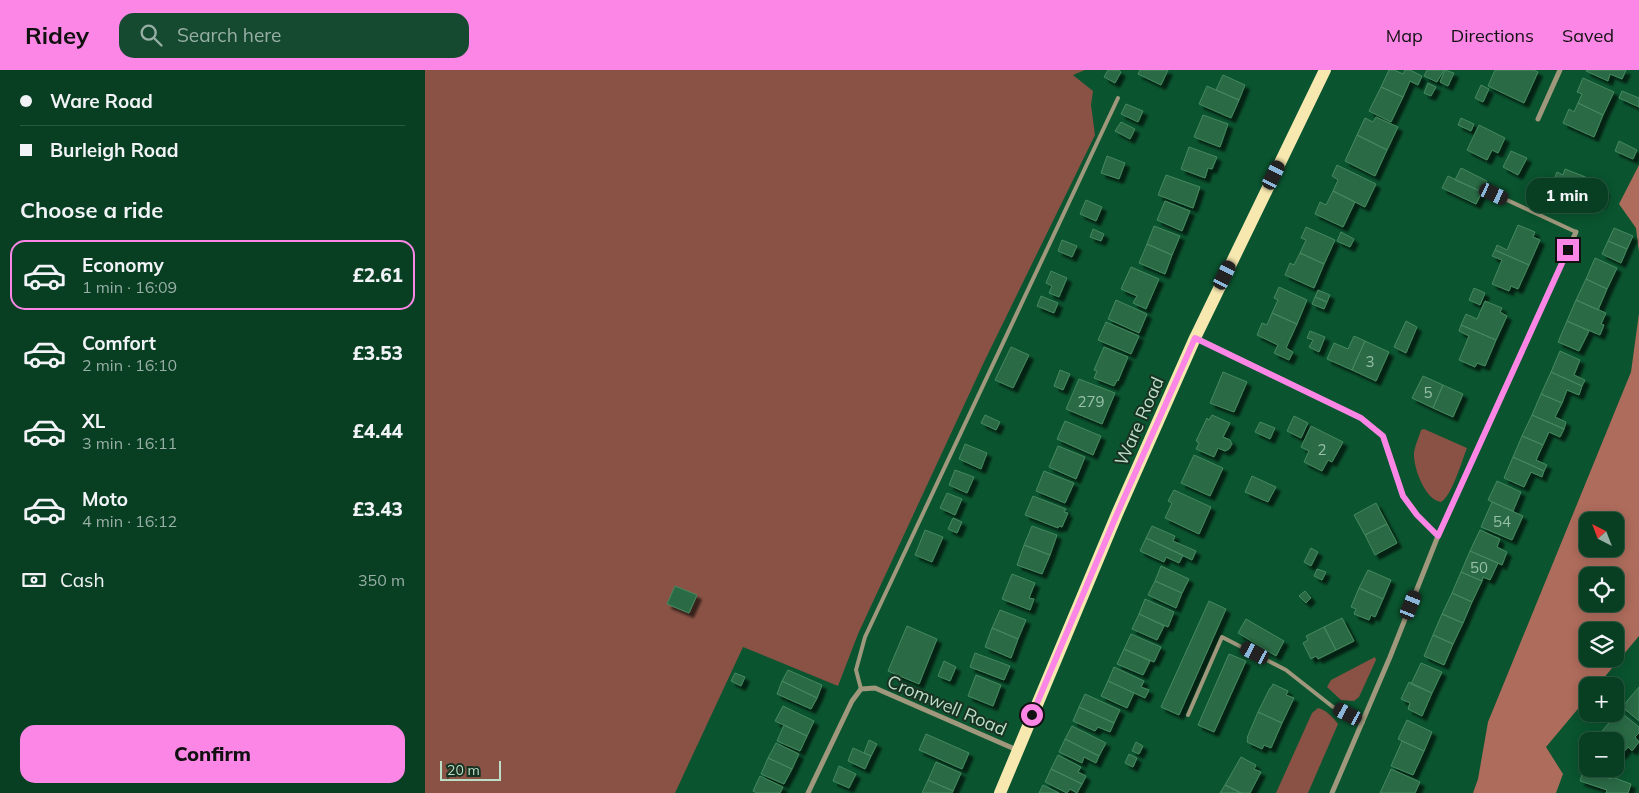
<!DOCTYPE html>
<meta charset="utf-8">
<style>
body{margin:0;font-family:Mulish,sans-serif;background:#164a30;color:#f1f3f6;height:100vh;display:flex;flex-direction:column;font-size:19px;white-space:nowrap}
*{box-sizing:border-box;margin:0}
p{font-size:16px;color:#98afa6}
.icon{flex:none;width:28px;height:28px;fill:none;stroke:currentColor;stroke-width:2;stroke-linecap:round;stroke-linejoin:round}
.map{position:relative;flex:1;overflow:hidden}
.side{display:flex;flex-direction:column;background:#083f23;width:425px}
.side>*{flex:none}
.guide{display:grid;align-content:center;height:110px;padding:0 20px;background:#083f23}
.needle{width:32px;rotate:318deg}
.tools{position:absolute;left:1154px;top:442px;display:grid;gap:10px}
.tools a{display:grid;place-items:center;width:45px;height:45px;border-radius:10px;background:#083f23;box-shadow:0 2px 12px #0003,0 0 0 1px #295841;font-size:25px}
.scale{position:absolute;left:15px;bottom:12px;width:61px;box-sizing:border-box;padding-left:5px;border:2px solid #bcddc6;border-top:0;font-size:14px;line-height:18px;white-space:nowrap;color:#bcddc6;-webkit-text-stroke:4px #183322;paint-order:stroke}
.end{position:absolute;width:22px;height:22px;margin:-11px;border:6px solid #fb86e5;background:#111;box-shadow:0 0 0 2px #111}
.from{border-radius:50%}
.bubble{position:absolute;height:35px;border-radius:15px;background:#083f23;box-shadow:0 2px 12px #0003,0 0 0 1px #295841;font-size:16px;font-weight:800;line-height:35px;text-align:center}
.car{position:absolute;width:15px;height:30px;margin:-15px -8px;border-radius:6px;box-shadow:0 0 4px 1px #0007;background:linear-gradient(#222 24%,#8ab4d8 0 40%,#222 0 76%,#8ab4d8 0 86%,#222 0)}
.guide b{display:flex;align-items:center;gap:18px;height:48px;font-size:19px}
.guide b+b{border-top:1px solid #295841}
.guide i{width:12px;height:12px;background:#f1f3f6}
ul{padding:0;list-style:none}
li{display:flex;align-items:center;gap:15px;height:70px;margin:0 10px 8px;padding:0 10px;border:2px solid transparent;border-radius:15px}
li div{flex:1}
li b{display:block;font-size:19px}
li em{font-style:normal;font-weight:800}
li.current{border-color:#fb86e5}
li>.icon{width:45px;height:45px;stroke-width:1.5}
h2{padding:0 20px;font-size:22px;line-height:60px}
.pay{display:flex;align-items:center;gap:12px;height:55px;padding:0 20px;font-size:19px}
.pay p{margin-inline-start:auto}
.action{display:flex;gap:10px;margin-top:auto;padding:10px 20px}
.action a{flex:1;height:58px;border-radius:15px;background:#fb86e5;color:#111;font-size:20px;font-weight:800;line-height:58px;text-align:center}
header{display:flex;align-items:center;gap:30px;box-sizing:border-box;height:70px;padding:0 25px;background:#fb86e5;color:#111}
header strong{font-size:24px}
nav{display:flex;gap:28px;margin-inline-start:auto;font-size:18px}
.search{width:350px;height:45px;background:#164a30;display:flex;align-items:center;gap:12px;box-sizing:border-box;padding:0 18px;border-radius:15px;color:#98afa6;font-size:19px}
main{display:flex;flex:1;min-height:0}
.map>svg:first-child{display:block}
</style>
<header>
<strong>Ridey</strong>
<div class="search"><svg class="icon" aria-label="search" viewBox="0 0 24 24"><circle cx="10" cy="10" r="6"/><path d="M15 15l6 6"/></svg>Search here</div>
<nav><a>Map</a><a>Directions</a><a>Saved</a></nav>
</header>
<main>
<section class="side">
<div class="guide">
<b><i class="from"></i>Ware Road</b>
<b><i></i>Burleigh Road</b>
</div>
<h2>Choose a ride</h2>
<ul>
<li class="current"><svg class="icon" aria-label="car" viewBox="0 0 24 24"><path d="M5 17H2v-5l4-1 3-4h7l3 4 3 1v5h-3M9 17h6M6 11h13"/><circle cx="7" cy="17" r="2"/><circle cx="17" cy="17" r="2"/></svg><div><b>Economy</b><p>1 min · 16:09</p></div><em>£2.61</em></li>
<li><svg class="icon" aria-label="car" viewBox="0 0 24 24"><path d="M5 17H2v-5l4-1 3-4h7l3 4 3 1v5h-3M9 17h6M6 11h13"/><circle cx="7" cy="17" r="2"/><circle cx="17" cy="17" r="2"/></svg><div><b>Comfort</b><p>2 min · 16:10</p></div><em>£3.53</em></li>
<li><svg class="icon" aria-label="car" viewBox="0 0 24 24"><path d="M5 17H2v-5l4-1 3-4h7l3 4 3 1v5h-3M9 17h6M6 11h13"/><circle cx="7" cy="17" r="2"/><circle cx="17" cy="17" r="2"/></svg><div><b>XL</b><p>3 min · 16:11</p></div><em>£4.44</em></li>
<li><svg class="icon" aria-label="car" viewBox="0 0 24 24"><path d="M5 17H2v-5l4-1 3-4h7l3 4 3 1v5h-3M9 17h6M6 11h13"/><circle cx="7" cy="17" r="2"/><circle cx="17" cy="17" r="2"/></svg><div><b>Moto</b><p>4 min · 16:12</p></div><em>£3.43</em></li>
</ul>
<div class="pay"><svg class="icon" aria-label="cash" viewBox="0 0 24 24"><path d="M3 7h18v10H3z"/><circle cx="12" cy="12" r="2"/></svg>Cash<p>350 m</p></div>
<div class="action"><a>Confirm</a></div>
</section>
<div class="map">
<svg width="1214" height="723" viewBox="0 0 1214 723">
<defs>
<filter id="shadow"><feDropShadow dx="4.5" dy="4.5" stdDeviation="1" flood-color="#0009"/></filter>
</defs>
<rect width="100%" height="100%" fill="#0a542f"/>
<path fill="#895244" d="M0,0H660L648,5L668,21L666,35L670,65L560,290L433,564L413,616L318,577L250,723H0Z
M999,359L1042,378C1037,390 1027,426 1016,432C1000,430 988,397 989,383C990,375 994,367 996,360Z
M950,587L951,590L934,627L929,631L916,630L902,617L906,610Z
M893,638C901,640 908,647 913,654L883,723H851L887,643Z"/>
<path fill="#ae6c5c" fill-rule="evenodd" d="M1214,95V182L1211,158L1194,134Z
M1214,243V566L1172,616H1162V628L1121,677L1138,704L1131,723H1048L1053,709L1063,652L1206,302ZM1162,451H1190V479H1162ZM1162,506H1190V534H1162ZM1162,561H1190V589H1162Z"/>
<path fill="#296b45" stroke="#46885f" filter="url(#shadow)" d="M683,0H693L696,2L690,13L679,7Z
M715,0H743L736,15L713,4Z
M964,0H969L978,4L980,0H985L997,6L993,15L985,11L978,27L956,17Z
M1002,0H1019L1012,12L999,6Z
M1020,0L1029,3L1023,16L1015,12Z
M1070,0H1109L1113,2L1099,33L1063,16Z
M1162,0H1201L1197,9L1185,4L1183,11L1161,1Z
M798,5L820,15L814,30L791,20Z
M1158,8L1189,22L1178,45L1153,33L1157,24L1152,22Z
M1003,13L1011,17L1006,26L999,23Z
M1056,15L1064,19L1058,32L1050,28Z
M782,16L814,30L806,48L774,34Z
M956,17L978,27L966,52L944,41Z
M1197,21L1214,28V37L1194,28Z
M1153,33L1178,45L1169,67L1138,53L1144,39L1149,42Z
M701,34L718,41L713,52L696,44Z
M778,45L803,54L795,77L769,67Z
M951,47L973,57L962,80L932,65L940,48L948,52Z
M1036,48L1049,54L1046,61L1033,55Z
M696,52L710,59L705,69L690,61Z
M1054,55L1080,68L1073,83L1067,80L1062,90L1042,80Z
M932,65L962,80L950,106L920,91Z
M1194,71L1212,80L1208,89L1190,81Z
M764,77L792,87L787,99L783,98L780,108L756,99Z
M1086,81L1102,88L1093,105L1078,97Z
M682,86L700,93L694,109L676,103Z
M912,95L951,114L940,137L908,121L913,110L907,106Z
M1036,98L1062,111L1057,122L1030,110Z
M1140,99L1158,106L1149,129L1131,122L1133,117L1127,115L1132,102L1138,105Z
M741,105L775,117L768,138L733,125Z
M1023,106L1057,122L1051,134L1017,118Z
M1158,106L1176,114L1174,119L1180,121L1176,134L1169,131L1167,136L1149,129Z
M908,121L930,132L918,157L890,144L895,132L901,135Z
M661,130L677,137L671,151L655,144Z
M740,131L765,141L757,161L732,150Z
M1093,155L1110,162L1108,167L1115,170L1104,195L1070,180L1072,175L1082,180Z
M729,156L755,166L747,185L722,174Z
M881,157L910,170L899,194L875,183L881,170L876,168Z
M1189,158L1208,166L1202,179L1183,171Z
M668,159L679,164L676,171L665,167Z
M916,162L929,169L925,177L912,171Z
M637,170L652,176L647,187L633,181Z
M1183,171L1202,179L1196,193L1177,184Z
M722,174L747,185L740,204L714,193Z
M1070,180L1104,195L1093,219L1086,216L1084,221L1067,214L1077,190L1067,186Z
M875,183L899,194L889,218L860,205L865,193L869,195Z
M1170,188L1192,198L1182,219L1161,209Z
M706,197L734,209L721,239L708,233L712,226L696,219Z
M626,201L642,208L634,227L624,223L627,216L621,213Z
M1161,209L1182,219L1173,240L1151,230Z
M854,217L882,230L872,254L847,243L853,230L849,228Z
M1049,218L1060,223L1055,235L1044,230Z
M893,220L905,225L902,232L890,227Z
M616,226L633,233L629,243L612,236Z
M890,227L902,232L899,239L887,234Z
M691,230L722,244L714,263L683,249Z
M1151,230L1181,243L1176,254L1179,255L1175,265L1142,251Z
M1060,231L1077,238L1075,242L1082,246L1071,270L1036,255L1041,244L1052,249Z
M847,243L872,254L861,278L868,282L864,290L849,283L853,275L832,265L837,253L842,255Z
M981,251L992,257L981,283L969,277Z
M1142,251L1164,261L1154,281L1133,272Z
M681,252L714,266L706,284L673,270Z
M1036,255L1071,270L1060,296L1052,293L1050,297L1034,290L1044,266L1034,261Z
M885,261L900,267L894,282L884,277L888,270L882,268Z
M929,266L940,271L927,300L902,289L909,273L923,279Z
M940,271L964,282L951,311L927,300Z
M586,277L604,285L588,318L570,310Z
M679,277L703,287L693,311L692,310L689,316L669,308L672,301L669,300Z
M1135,281L1155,290L1149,305L1160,310L1157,316L1126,302Z
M635,300L645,304L638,320L629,316Z
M798,302L822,312L809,342L785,333Z
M1126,302L1157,316L1154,325L1142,320L1137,333L1116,324Z
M998,306L1018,315L1008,338L987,328Z
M654,309L690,323L677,354L641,339Z
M1018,315L1038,324L1028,347L1008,338Z
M1116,324L1137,333L1130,347L1141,352L1139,359L1107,345Z
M560,345L575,352L571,360L556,353Z
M787,345L805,353L798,367L805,370L807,374L804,379L800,381L793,378L789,387L771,379L774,373L771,371L782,348L784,350Z
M1107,345L1139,359L1135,367L1124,362L1118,375L1097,366Z
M869,346L883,353L876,368L862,361Z
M640,351L676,366L668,385L632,369Z
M835,352L850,358L845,369L830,362Z
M886,356L918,372L907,392L903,390L897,401L879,392L884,381L876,377Z
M1097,366L1118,375L1111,390L1122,395L1119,401L1088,387Z
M540,374L562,383L556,399L534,389Z
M633,376L660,387L651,409L624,397Z
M769,385L798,398L785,426L756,413Z
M1088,387L1119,401L1117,407L1106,402L1099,417L1079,408Z
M530,400L549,407L542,423L524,415Z
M619,401L649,413L640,433L611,421Z
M827,406L851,417L843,432L820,422Z
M1072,411L1096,422L1088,441L1063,430Z
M749,420L786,437L774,464L740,448L747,433L743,431Z
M522,423L537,429L530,445L515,438Z
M608,426L641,439L639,442L643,443L637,457L634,456L633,458L600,445Z
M1067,432L1098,446L1087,470L1056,457Z
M951,433L962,454L940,465L929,445Z
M528,448L537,452L532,463L523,459Z
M962,454L972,473L950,485L940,465Z
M607,456L632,465L625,485L599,475Z
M727,456L750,466L748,471L771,481L767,490L721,468Z
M500,460L518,467L507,492L490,485Z
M1055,460L1075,469L1072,477L1082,482L1077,495L1045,481Z
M721,468L758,485L754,493L741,487L739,492L715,481Z
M599,475L625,485L617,504L592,495Z
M886,478L893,482L886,496L879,492Z
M1045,481L1073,493L1065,510L1058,507L1057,511L1036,502Z
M736,496L764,509L757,523L730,511Z
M892,499L901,502L897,510L889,506Z
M943,500L966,510L958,529L934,518Z
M1036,502L1057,511L1047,532L1027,523Z
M587,504L610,513L604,528L609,529L605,540L577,529Z
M730,511L757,523L751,538L723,525Z
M250,516L272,525L264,543L242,534Z
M934,518L958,529L950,547L946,545L944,550L929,544L931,539L926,537Z
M880,521L886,528L881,533L874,526Z
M1027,523L1047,532L1038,553L1017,544Z
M720,529L749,542L743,557L714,544Z
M784,531L801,539L754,645L736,637Z
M575,540L601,550L593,569L567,558Z
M714,544L739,556L732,570L707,559Z
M1017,544L1038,553L1028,574L1008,565Z
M917,548L929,571L911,580L899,557Z
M821,549L859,571L851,586L813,563Z
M482,556L512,569L494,614L463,601Z
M899,557L911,580L893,589L891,586L886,589L878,573L883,570L881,566Z
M567,558L593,569L586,588L560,577Z
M706,564L736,577L729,592L699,579Z
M1008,565L1028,574L1019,595L999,586Z
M699,579L725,591L718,605L692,594Z
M550,583L585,596L579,610L545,597Z
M804,584L821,591L789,662L773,655Z
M519,591L531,597L525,611L513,606Z
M996,593L1017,602L1007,623L986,614Z
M689,597L719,611L716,617L724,620L720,628L683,611Z
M363,600L397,615L392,628L357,611Z
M310,603L320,607L316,616L306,611Z
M551,605L576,615L568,636L543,626Z
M357,611L392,628L386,639L352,624Z
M683,611L709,623L702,638L676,626Z
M984,612L1007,623L997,646L983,639L985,633L976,629Z
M848,614L863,621L861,625L869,628L857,653L833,642L845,618H846Z
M1214,617V651L1197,637Z
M660,624L695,640L689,653L654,637Z
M358,636L389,651L382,666L350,651Z
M654,637L689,653L685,662L673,657L670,661L648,651Z
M1194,641L1214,657V663L1210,667L1214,672L1207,681L1203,677L1196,685L1190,680V671H1179L1173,666Z
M833,642L857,653L846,678L839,675L837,679L822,672L823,668H822Z
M982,650L1007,662L999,681L973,669Z
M359,655L382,666L375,681L352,671Z
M647,656L681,673L674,686L640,669Z
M501,664L544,683L537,699L494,680Z
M640,669L674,686L671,693L659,687L657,693L634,682Z
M444,670L452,674L446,686L439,683Z
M977,671L999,681L988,705L966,696Z
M711,672L718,676L714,684L707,681Z
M351,673L374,684L367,699L343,688Z
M428,678L446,686L440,699L423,691Z
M704,684L712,688L708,697L700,693Z
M633,685L656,697L653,702L661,706L657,714L626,699Z
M816,687L831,695L829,699L836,702L825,723H816L800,715Z
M343,688L367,699L359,714L336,704Z
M1162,689V699H1184L1181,707L1186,709L1187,707L1206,714L1203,723H1181L1182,720L1155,711Z
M511,692L536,703L528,721L503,710Z
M414,696L431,704L424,718L408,711Z
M626,699L657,714L652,723L645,719L642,723L620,712Z
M966,699L995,712L990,723H955Z
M335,706L358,717L355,723H332L328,721Z
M503,710L528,721L527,723H497Z
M618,715L634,723H614Z
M800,715L816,723H795Z"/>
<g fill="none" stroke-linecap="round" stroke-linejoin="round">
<path stroke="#9f987c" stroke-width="4" d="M1069,124L1151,162
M436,619L431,600L440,567L693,28
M763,645L797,567L861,600L908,637L938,652"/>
<path stroke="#9f987c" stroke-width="5" d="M1113,49L1135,0
M771,268L936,348L958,366L978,426L992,445L1013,466
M383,723L427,631L436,619L450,618L592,680
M907,723L965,587L1013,466L1151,162"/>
<path stroke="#f7e8af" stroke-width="12" d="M575,723L692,444L770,268L900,0"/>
</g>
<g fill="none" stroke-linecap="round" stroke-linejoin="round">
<path stroke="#fb86e5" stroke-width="6" d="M607,645L692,444L770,268L936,348L958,366L978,426L992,445L1013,466L1143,180"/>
</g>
<g text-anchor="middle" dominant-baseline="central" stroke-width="4" stroke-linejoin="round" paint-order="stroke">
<g font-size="15" fill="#97c0a6">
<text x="945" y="291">3</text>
<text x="1003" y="322">5</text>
<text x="666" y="331">279</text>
<text x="897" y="379">2</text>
<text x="1077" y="451">54</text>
<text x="1054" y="497">50</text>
</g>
<g font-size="18" fill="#bcddc6" stroke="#183322">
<text transform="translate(714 351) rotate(-66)">Ware Road</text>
<text transform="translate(522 635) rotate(23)">Cromwell Road</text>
</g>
</g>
</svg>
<div class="tools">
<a><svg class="needle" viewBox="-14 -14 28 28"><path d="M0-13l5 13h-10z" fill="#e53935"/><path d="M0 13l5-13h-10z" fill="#98afa6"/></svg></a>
<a><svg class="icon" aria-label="locate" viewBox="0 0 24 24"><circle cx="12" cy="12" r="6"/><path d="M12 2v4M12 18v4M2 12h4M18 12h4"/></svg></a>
<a><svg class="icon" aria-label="layers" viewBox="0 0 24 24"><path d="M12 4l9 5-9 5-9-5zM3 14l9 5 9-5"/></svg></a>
<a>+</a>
<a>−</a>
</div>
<div class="scale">20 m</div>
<i class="end from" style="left:607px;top:645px"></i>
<i class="end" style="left:1143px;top:180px"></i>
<div class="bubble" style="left:1101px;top:108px;width:82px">1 min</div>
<i class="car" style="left:849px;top:105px;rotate:26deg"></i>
<i class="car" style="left:1069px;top:124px;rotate:115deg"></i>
<i class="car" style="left:800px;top:205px;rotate:26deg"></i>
<i class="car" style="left:986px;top:535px;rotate:22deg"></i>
<i class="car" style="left:830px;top:583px;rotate:297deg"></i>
<i class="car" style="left:923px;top:644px;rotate:298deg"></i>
</div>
</main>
